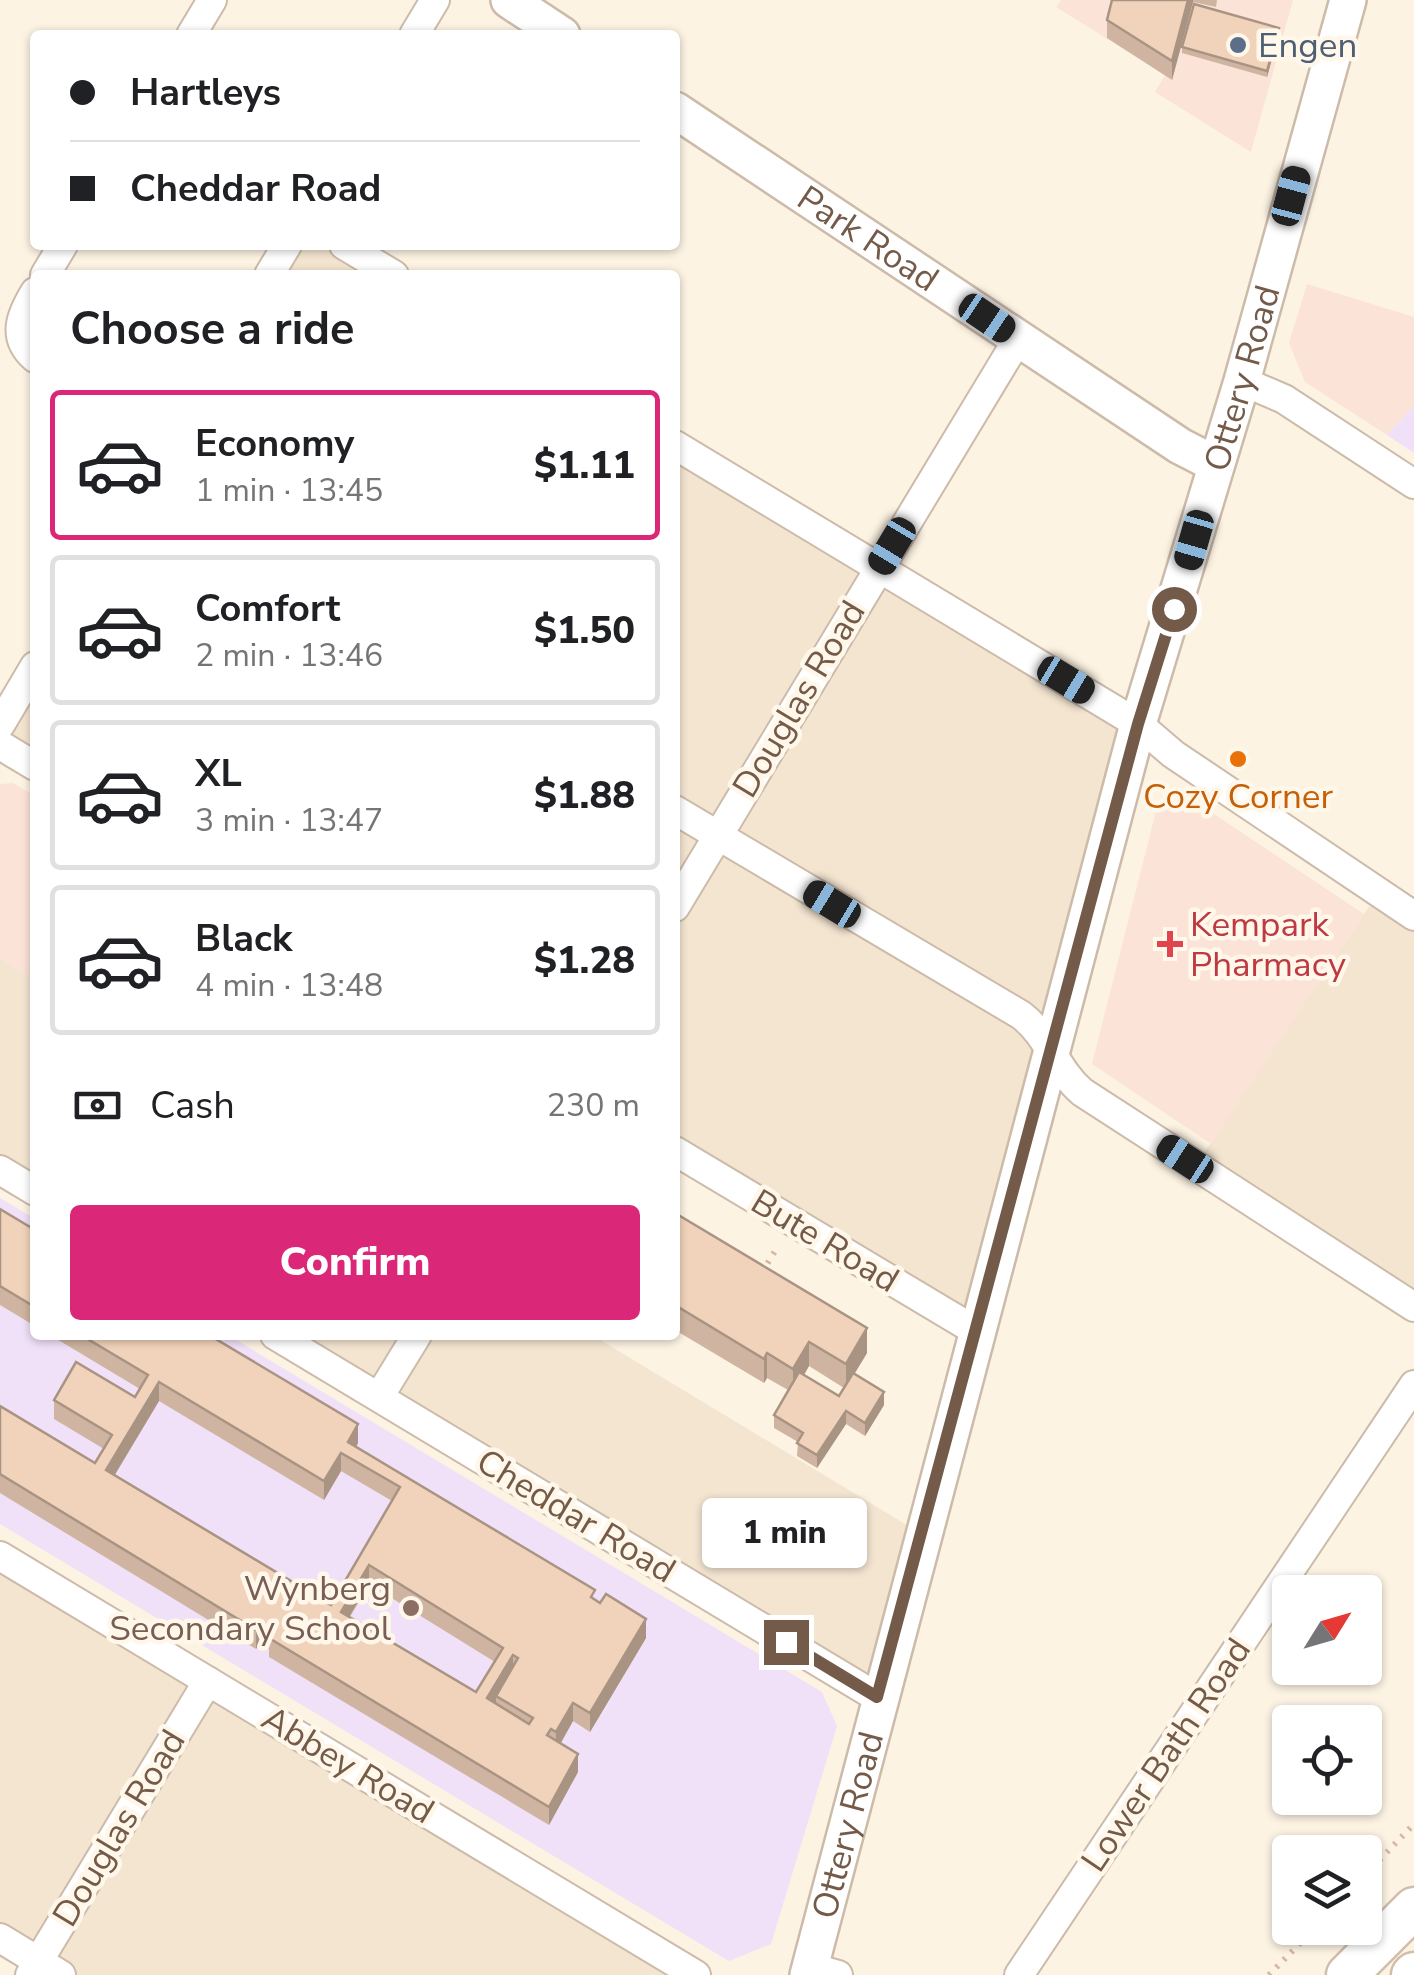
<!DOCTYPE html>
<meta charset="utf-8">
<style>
body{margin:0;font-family:"Nunito Sans",sans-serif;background:#f6f6f6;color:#202124;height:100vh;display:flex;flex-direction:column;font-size:38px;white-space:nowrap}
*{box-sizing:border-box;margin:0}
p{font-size:32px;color:#757577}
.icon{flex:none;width:55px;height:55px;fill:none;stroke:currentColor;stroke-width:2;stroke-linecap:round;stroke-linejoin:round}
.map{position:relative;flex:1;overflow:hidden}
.drawer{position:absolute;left:30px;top:270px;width:650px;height:1070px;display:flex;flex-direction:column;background:#fff;border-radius:10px;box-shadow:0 2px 8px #0004}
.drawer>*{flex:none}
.guide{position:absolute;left:30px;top:30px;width:650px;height:220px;border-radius:10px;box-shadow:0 2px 8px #0004;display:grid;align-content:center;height:220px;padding:0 40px;background:#fff}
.needle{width:65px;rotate:53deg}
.tools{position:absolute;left:1272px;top:1575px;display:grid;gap:20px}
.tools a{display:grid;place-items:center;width:110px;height:110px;border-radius:10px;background:#fff;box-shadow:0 2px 8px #0004;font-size:50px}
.end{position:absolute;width:45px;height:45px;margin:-22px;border:12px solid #745a49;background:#fff;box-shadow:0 0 0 5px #fff}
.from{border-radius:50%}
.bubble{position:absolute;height:70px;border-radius:10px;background:#fff;box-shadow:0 2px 8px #0004;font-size:32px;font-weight:800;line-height:70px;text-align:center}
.car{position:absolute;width:30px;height:60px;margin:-30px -15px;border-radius:12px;box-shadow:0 0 8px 2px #0007;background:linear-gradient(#222 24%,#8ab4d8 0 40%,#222 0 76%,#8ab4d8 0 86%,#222 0)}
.guide b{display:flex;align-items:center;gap:35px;height:95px;font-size:38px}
.guide b+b{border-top:2px solid #e0e0e0}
.guide i{width:25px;height:25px;background:#202124}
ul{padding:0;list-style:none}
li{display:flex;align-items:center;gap:30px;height:150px;margin:0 20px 15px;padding:0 20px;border:5px solid #e0e0e0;border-radius:10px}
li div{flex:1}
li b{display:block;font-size:38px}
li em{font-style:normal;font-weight:800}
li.on{border-color:#db2777}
li>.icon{width:90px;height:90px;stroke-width:1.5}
h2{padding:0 40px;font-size:45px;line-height:120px}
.pay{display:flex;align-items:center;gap:25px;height:110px;padding:0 40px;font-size:38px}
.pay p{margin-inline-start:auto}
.cta{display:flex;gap:20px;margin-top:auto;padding:20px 40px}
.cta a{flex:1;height:115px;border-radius:10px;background:#db2777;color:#fff;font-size:40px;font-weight:800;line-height:115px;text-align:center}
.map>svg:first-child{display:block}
</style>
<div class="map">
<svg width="1414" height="1975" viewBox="0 0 1414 1975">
<rect width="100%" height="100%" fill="#fcf3e3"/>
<path fill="#f4e5d1" d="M284,245H342L391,275H266Z
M675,446L1136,725L974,1332L675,1152Z
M35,662V768L0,747Z
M1378,893L1414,917V1311L1194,1168Z
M0,959L35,978V1193L0,1172Z
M271,1335H592L920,1533L876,1698Z
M0,1558L692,1975H57L0,1941Z"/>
<path fill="#fce3d7" d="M1061,0H1293L1251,152L1155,92L1165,75L1056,7Z
M1307,284L1414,317V406L1387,435L1305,382L1289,343Z
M13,783L35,796L34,980L0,959V784Z
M1190,798L1364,914L1211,1144L1092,1064L1156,811Z"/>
<path fill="#f0e0f8" d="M1414,406V453L1387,435Z
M0,1198L35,1219V1335H228L822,1692L837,1726L771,1944L729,1961L0,1524Z"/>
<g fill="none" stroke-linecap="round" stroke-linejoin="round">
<g stroke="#cdbbaa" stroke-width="32">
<path id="minor" d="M191,35L212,0
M414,35L435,0
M344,245L394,275
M45,275L63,245
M269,275L287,245
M35,292C21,315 11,337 35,358
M1242,381L1284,399L1414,484
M675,445L1138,724L1173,754L1414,916
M0,725L35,666
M0,745L35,766
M675,810L1021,1015C1048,1035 1056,1070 1082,1092L1414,1307
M675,907L1018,339
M675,1151L976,1331
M0,1170L35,1191
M275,1335L877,1697
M379,1397L417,1335
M0,1556L696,1975
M0,1938L61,1975
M810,1967L838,1975
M30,1975L208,1681
M1019,1975L1414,1385"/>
</g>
<g stroke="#cdbbaa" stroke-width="40">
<g id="tertiary">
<path d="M509,0L562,35"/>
<path id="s1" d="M675,110L1180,446L1215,464"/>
<path id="s2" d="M808,1975L1138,724L1242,381L1348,0"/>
</g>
</g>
<g stroke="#d2bdaa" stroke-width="45">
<path id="secondary" d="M1347,1975L1414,1908
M1412,1975L1414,1973"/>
</g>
<path stroke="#d6b69e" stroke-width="6" stroke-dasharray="2.5 8" stroke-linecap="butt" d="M762,1272L777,1248
M1365,1875L1414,1824
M1269,1975L1315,1928"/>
<use href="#minor" stroke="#fff" stroke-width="28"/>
<use href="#tertiary" stroke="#fff" stroke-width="35"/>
<use href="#secondary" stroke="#fff" stroke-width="40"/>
</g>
<path fill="#cfb5a1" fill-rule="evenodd" d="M1112,0H1217L1216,7L1193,2L1172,80L1107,38V20Z
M1279,34L1267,77L1182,53V47Z
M0,1209L35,1230V1326L0,1305Z
M675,1213L867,1353L854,1374L884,1405L865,1436L846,1424L817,1468L797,1456L798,1442L774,1428V1415L788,1390L767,1378L764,1383L675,1330ZM809,1366L844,1388L839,1396L804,1375Z
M50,1335H209L358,1443L356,1447L595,1599L646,1638L590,1732L573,1721L561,1743L578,1772L549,1825L269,1657V1649L259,1643L256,1649L0,1493V1406L95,1463L104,1449L54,1419V1400L135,1397L140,1389ZM159,1401L324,1500L341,1471L392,1501L331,1605L115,1475ZM369,1584L495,1662L476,1692L350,1617Z"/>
<path fill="#a99483" d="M1188,0H1193V2L1172,80V61Z
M1279,28V34L1267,77V71Z
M867,1328V1353L846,1388V1364Z
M809,1342V1366L793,1393V1369Z
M767,1353V1378L764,1383V1359Z
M159,1382V1401L106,1489V1470Z
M884,1392V1405L865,1436V1423Z
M846,1411V1424L817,1468V1455Z
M358,1424V1443L350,1458L348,1442Z
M341,1453V1471L324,1500V1481Z
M369,1565V1584L341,1630V1612Z
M646,1619V1638L590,1732V1713Z
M259,1624V1643L256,1649V1630Z
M513,1655V1673L496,1696V1703L487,1717V1698Z
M573,1703V1721L556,1751V1732Z
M578,1754V1772L549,1825V1807Z"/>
<path fill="#f1d3bb" stroke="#a99483" stroke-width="2.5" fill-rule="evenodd" d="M1112,0H1188L1172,61L1107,20Z
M1194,4L1279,28L1267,71L1182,47Z
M0,1209L35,1230V1307L0,1286Z
M675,1213L867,1328L846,1364L809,1342L793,1369L767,1353L764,1359L675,1305Z
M81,1335H209L358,1424L348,1442L595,1590L591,1597L600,1603L606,1594L646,1619L590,1713L573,1703L556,1732L551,1729L547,1735L578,1754L549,1807L269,1638L272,1632L259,1624L256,1630L0,1474V1406L95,1463L112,1435L54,1400L76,1362L135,1397L148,1375ZM159,1382L324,1481L341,1453L400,1487L331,1605L106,1470ZM369,1565L503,1648L476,1692L341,1612ZM513,1655L518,1658L496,1696L533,1718L529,1724L487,1698Z
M799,1372L839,1396L853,1373L884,1392L865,1423L846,1411L817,1455L797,1443L803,1433L774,1415Z"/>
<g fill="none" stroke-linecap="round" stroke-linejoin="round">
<path stroke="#745a49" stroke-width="12" d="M786,1642L877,1697L1138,724L1174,609"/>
</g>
<circle fill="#5c6f8a" stroke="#fff7e9" stroke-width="4" cx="1238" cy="45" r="10"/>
<circle fill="#e8710a" stroke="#fff7e9" stroke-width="4" cx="1238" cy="759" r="10"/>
<path fill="#e0444e" stroke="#fff7e9" stroke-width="4" d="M1165 929h10v10h10v10h-10v10h-10v-10h-10v-10h10z"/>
<circle fill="#8d6e63" stroke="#fff7e9" stroke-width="4" cx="411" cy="1608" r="10"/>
<g text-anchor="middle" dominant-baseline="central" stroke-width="9" stroke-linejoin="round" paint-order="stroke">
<g font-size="35" fill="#4e5e75" stroke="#fff7e9" text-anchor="start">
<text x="1258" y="45">Engen</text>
</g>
<g font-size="35" fill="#745a49" stroke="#fff7e9">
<text stroke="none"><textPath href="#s1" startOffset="232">Park Road</textPath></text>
<text stroke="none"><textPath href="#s2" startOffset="1655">Ottery Road</textPath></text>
<text transform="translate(799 699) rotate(-59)">Douglas Road</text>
<text transform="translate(825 1241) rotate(31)">Bute Road</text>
<text transform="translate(576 1516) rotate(31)">Cheddar Road</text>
<text transform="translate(1166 1755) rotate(-56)">Lower Bath Road</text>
<text transform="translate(348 1765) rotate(31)">Abbey Road</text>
<text stroke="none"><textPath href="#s2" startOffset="155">Ottery Road</textPath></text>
<text transform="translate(119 1828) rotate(-59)">Douglas Road</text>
</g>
<g font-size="35" fill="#c56008" stroke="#fff7e9">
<text x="1238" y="796">Cozy Corner</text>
</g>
<g font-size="35" fill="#be3a42" stroke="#fff7e9" text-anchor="start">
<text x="1190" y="924">Kempark<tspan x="1190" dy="40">Pharmacy</tspan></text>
</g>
<g font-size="35" fill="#785e54" stroke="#fff7e9" text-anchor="end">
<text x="391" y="1588">Wynberg<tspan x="391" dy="40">Secondary School</tspan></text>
</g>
</g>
</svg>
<div class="tools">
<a><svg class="needle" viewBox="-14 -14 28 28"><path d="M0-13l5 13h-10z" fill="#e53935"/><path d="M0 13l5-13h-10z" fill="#757577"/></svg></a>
<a><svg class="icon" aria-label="locate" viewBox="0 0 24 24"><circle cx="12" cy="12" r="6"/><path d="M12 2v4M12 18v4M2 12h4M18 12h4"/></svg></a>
<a><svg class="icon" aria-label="layers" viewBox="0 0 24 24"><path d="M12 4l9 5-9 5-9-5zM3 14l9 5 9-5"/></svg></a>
</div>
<i class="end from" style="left:1174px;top:609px"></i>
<i class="end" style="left:786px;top:1642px"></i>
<div class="bubble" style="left:702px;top:1498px;width:165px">1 min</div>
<i class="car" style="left:1291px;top:196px;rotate:15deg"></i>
<i class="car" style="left:987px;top:318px;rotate:124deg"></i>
<i class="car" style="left:1194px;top:540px;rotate:196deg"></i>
<i class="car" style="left:892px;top:546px;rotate:211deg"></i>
<i class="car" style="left:1066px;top:680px;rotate:121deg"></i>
<i class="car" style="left:832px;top:904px;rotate:301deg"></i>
<i class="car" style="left:1185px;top:1159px;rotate:303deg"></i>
<div class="guide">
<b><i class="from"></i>Hartleys</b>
<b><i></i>Cheddar Road</b>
</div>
<section class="drawer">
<h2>Choose a ride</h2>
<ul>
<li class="on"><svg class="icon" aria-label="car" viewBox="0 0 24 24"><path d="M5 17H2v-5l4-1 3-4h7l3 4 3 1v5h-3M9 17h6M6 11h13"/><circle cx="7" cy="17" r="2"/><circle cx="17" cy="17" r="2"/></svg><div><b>Economy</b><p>1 min · 13:45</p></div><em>$1.11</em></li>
<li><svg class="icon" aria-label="car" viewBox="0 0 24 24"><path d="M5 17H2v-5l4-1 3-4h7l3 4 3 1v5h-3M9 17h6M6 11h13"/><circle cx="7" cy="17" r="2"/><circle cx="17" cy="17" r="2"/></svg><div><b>Comfort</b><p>2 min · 13:46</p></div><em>$1.50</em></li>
<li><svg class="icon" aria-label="car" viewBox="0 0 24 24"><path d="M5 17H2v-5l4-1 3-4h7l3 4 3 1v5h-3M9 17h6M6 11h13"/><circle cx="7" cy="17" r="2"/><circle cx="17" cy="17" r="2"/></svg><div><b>XL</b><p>3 min · 13:47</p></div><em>$1.88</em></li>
<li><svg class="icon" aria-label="car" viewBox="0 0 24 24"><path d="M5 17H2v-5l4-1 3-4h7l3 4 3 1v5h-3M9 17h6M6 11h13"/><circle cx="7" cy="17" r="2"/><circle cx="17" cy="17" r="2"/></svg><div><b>Black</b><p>4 min · 13:48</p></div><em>$1.28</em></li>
</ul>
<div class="pay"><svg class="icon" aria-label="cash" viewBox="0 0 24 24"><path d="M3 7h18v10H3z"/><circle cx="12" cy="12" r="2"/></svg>Cash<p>230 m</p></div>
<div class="cta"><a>Confirm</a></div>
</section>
</div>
